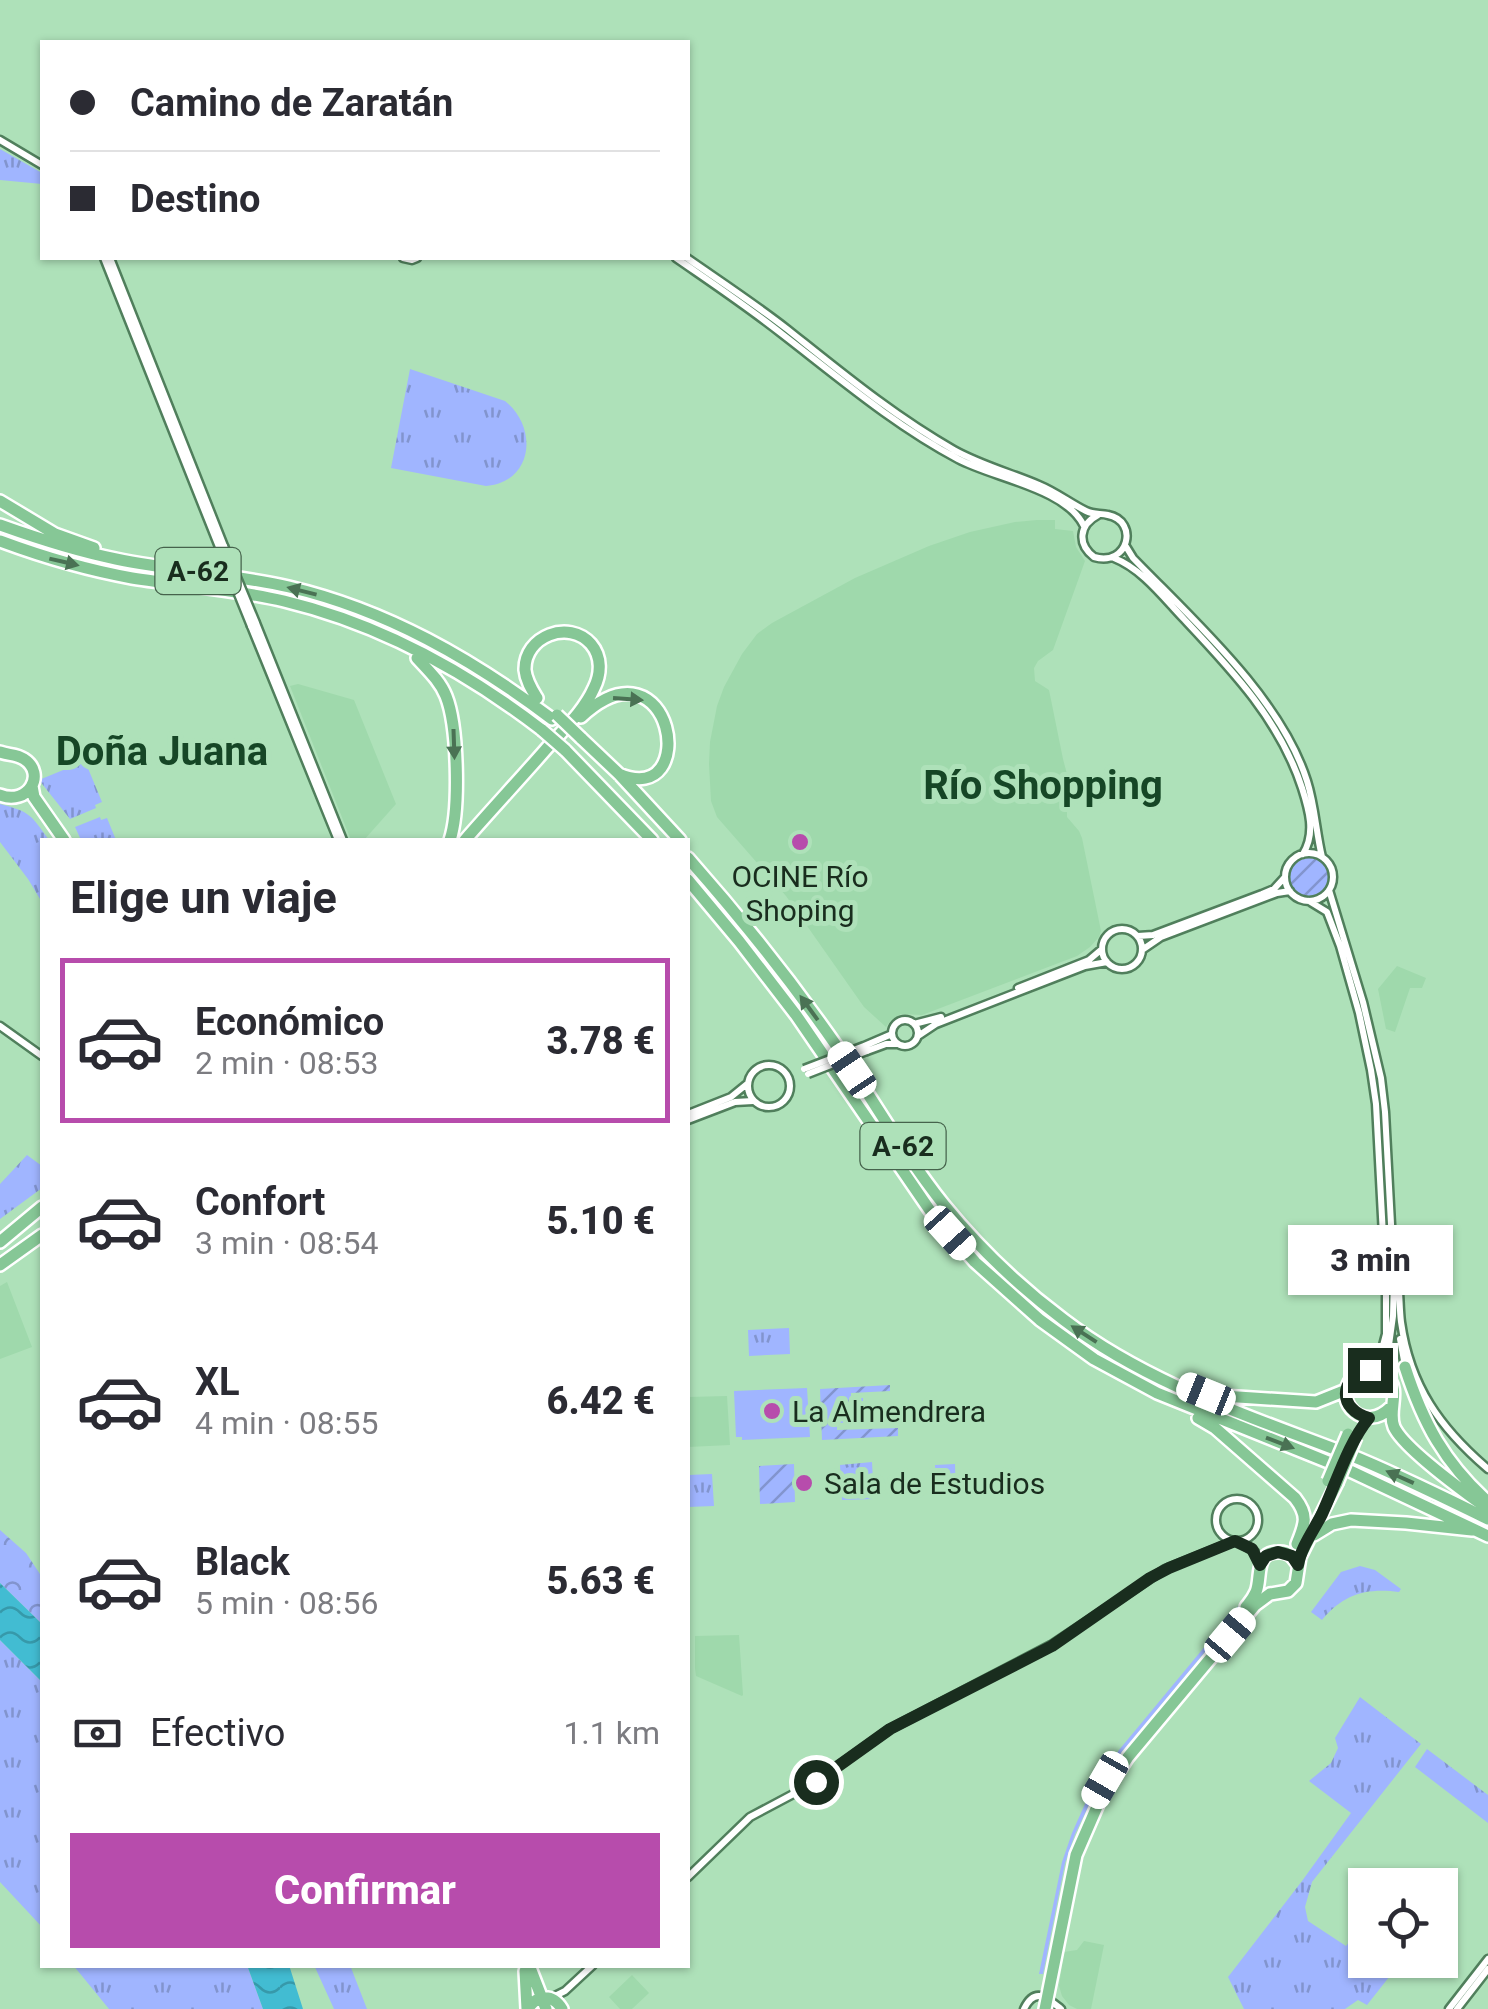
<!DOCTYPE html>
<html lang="es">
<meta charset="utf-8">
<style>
body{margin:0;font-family:Roboto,sans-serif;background:#f2f2f3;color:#2b2b33;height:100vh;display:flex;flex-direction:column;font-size:38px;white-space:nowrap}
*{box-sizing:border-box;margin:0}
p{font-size:32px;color:#7c7c81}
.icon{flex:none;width:55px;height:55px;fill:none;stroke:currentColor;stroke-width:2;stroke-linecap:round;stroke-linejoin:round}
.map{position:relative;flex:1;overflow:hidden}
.panel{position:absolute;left:40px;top:838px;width:650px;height:1130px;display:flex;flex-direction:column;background:#fff;border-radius:0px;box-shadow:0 2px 8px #0004}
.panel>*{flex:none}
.guide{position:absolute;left:40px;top:40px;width:650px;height:220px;border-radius:0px;box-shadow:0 2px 8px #0004;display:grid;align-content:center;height:220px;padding:0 30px;background:#fff}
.buttons{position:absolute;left:1348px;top:1868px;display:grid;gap:20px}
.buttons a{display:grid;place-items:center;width:110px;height:110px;border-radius:0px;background:#fff;box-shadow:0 2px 8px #0004;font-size:50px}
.end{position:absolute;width:45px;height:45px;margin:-22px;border:12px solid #192d1e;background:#fff;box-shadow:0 0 0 5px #fff}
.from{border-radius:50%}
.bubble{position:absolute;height:70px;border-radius:0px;background:#fff;box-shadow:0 2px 8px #0004;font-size:32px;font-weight:800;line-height:70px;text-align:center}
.car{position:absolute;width:30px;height:60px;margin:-30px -15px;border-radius:12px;box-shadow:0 0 8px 2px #0007;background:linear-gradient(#fff 24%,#345 0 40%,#fff 0 76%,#345 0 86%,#fff 0)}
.guide b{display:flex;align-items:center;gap:35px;height:95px;font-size:38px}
.guide b+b{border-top:2px solid #e1e1e2}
.guide i{width:25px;height:25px;background:#2b2b33}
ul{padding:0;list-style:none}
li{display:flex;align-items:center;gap:30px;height:165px;margin:0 20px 15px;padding:0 10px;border:5px solid transparent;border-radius:0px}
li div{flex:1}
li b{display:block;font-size:38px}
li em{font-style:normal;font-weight:800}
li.active{border-color:#b74cac}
li>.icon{width:90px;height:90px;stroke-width:1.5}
h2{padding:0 30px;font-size:45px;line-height:120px}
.pay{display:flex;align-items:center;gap:25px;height:110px;padding:0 30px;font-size:38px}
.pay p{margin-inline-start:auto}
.primary-button{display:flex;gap:20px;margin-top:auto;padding:20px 30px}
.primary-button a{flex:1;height:115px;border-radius:0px;background:#b74cac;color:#fff;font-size:40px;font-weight:800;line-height:115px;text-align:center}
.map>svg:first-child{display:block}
</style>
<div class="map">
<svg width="1488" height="2009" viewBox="0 0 1488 2009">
<defs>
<pattern id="forest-crowns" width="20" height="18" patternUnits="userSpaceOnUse" patternTransform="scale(2.5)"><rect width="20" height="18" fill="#a0b5ff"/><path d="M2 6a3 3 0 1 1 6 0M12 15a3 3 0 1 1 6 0" fill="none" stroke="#8294ce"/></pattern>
<pattern id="park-tufts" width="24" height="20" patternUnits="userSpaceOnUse" patternTransform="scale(2.5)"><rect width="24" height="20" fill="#a0b5ff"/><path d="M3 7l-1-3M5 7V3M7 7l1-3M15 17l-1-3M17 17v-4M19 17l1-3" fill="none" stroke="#8294ce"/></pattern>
<pattern id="garden-furrows" width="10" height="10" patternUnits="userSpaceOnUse" patternTransform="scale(2.5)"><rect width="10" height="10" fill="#a0b5ff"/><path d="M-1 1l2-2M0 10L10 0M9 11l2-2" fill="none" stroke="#8294ce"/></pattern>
<pattern id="water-waves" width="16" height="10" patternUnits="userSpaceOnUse" patternTransform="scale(2.5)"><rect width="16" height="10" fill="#42bcd2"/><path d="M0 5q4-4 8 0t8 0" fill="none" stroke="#3699aa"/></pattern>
</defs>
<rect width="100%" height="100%" fill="#aee1b9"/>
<path fill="#9fd9ac" d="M1037,520H1055V529L1073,531L1076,547L1085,561L1053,650L1038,661L1034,668L1035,681L1049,690L1063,759L1072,793L1067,803V817L1079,831L1082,838L1101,931L1099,937L1090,947L1077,956L922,1015L901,1014L891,1020L886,1027L864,1007L786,896L717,817L711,801L709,764L710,742L717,706L724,687L742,654L757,634L772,623L855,578L929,546L970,532L1015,522Z
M298,684L354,700L396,804L364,840H351L290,686Z
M1397,966L1426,978L1422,988H1410L1395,1032L1386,1029L1378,989Z
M7,1282L32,1347L0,1359V1286Z
M727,1396L730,1445L688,1447V1397Z
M739,1635L743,1695L742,1696L696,1676L695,1668V1636Z
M1084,1941L1104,1945L1091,2009H1077L1069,2005L1062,1996L1059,1986L1064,1952L1077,1950Z
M632,1975L649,1993L632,2009H620L609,1997Z"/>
<path fill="#a0b5ff" d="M807,1388L810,1437L742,1440V1437H736L734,1391Z
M1245,1598L1248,1600L1122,1752L1093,1797L1075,1834L1065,1863L1043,1974H1039L1062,1862L1072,1833L1089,1795L1119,1750Z"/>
<path fill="url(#forest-crowns)" d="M0,1530L26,1553L42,1577V1624L0,1583Z"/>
<path fill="url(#park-tufts)" d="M0,149L42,173V184L0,180Z
M410,369L505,401C538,427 534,482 486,486L391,468Z
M85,761L102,802L95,805L96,808L70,819L39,780Z
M0,804C31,812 31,815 49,840H42V897L40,899L28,879L0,842Z
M100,817L101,820L107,818L116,840H81L75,827Z
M27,1155L42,1166V1188L0,1219V1184Z
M789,1328L790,1354L749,1356L748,1330Z
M872,1462L874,1499L842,1500L840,1465Z
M955,1464L956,1497L937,1498L935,1465Z
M712,1474L714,1506L688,1507V1475Z
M1360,1566L1375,1570L1401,1589L1399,1592C1366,1588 1344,1594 1322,1620L1311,1612L1341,1572Z
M0,1640L42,1682V1927L0,1882Z
M1360,1697L1421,1744L1312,1882L1305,1907L1308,1921L1346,1946L1355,1935L1365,1942V1960H1388L1397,1967L1367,2005L1358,2000L1345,2009H1244L1228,1977L1302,1881L1351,1813L1309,1781L1331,1763L1338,1748L1335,1738Z
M1427,1749L1488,1795V1823L1415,1767Z
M73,1965H247L263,2009H109Z
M314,1965H350L367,2009H334Z"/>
<path fill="url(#garden-furrows)" d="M1290 877a19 19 0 1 1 38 0a19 19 0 1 1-38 0Z
M890,1385V1391L851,1393V1399L863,1398V1408H866L867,1422L837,1423V1430L898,1428V1436L822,1440L820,1389Z
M794,1464L795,1502L760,1504L759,1466Z"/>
<path fill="url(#water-waves)" d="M0,1583L42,1624V1682L0,1640Z
M247,1965H289L303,2009H263Z"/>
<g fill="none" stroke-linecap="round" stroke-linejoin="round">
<g stroke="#507f5c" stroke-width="11">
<path id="minor" d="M0,140L42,165
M104,258L219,547
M110,258L224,546
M403,258L412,260L417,258
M676,258C712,283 748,307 782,334C839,378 894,425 958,459C993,478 1066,488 1084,526
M687,258C720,281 755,304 787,329C841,372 894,416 954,450C981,465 1011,473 1039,485C1056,492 1070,503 1086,511C1094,515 1101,513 1108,515C1139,521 1129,567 1094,557C1077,544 1079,525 1098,515
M1125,545L1133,558C1193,620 1281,698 1307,781C1315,806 1316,832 1322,857
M1114,558C1142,569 1163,597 1183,618C1231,669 1280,720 1302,788C1309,810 1316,833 1303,854
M256,623L343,840
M251,626L338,840
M1285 877a24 24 0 1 1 48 0a24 24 0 1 1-48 0Z
M1329,890L1363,1002L1381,1078L1385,1112L1394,1280L1393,1316L1385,1374
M1309,901L1327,912L1340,946L1359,1013L1371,1070L1376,1104L1386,1292V1334L1381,1353L1370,1369
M1102 949a20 20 0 1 1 40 0a20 20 0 1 1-40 0Z
M1138,936L1153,935L1262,894L1274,889L1285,877
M1142,950L1161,937L1277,893L1290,891
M1018,988L1089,960L1102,949
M892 1033a13 13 0 1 1 26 0a13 13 0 1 1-26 0Z
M914,1024L941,1017
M0,1026L42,1056
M918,1036L936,1024L1085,966L1107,962
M864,1046L892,1034
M867,1051L886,1044H897
M748 1086a21 21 0 1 1 42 0a21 21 0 1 1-42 0Z
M688,1114L731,1097L747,1084
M688,1120L735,1102L753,1101
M1397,1274C1400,1290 1399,1306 1401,1322C1410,1386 1440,1428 1488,1469
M1400,1339L1405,1366
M1216 1520a21 21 0 1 1 42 0a21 21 0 1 1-42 0Z
M1239,1542L1255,1552L1260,1565
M688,1877L750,1817L814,1783L890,1729L1051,1645L1165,1569L1235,1541
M551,1998L565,1991L593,1965
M1024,2009C1035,1986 1047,1998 1061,2009
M1449,2009L1488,1959
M1457,2009L1488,1969"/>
</g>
<g stroke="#fff" stroke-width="16">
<path id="highway" d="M0,501L55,534L94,548
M0,525C39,539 76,551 116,559C174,571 232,574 289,587C387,610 472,659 552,719
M0,541C43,557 87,570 132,578C183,586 234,589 284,601C380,624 464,670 542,730
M417,658C428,670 440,681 446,696C458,726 460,810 450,840
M581,717C673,632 702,809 619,774
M581,738L619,774L680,840
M565,750L652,840
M0,752C8,755 17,754 24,759C47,774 28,806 0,795
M32,786L34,797L64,840
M465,840C492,809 520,779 547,748C563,730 584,711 594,688C601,674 602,657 591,644C569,619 524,636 525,670C526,681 532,690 537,698
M688,858C741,918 792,982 838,1048C873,1100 905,1156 944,1205C979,1248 1020,1287 1064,1320C1149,1385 1252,1417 1350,1455C1397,1474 1443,1497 1488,1519
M688,880L739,941L796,1015L931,1212L975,1262L1040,1320L1094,1359L1157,1393L1348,1470L1488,1536
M0,1242L42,1207
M0,1265L42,1235
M1405,1367C1423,1423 1444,1462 1488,1502
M1208,1395L1316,1402L1346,1390
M1390,1408C1365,1433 1332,1403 1352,1378C1360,1368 1377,1367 1386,1376C1402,1390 1387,1410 1394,1427C1404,1449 1467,1494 1488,1509
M1198,1418L1215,1428L1295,1498C1309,1516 1305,1524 1297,1544
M1314,1535L1332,1524L1351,1520L1406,1523L1472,1530
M1246,1607C1250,1602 1253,1599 1256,1592C1262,1578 1254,1552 1278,1552C1288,1551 1293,1557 1298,1565
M529,1965L546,2009
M525,1971L527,2009
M528,2009C537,1994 553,1994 562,2009
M1045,2009L1076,1855L1099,1802L1128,1757L1255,1605L1270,1594L1288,1591L1296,1583L1300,1557L1337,1483"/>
</g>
<use href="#minor" stroke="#fff" stroke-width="6"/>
<use href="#highway" stroke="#86c796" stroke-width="11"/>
<g stroke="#507f5c" stroke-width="11" stroke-linecap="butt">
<path id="minor-bridge" d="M224,546L256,623
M219,547L251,626
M804,1069L864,1046
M808,1074L867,1051"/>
</g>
<g stroke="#fff" stroke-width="16" stroke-linecap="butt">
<path id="highway-bridge" d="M557,715L581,738
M542,730L565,750
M1328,1481L1348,1434
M1337,1483L1356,1437"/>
</g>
<use href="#minor-bridge" stroke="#fff" stroke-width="6"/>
<use href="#highway-bridge" stroke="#86c796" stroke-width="11"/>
</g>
<defs><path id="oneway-solid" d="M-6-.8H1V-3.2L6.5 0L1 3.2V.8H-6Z" transform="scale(2.5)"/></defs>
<g fill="#4a7254">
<use href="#oneway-solid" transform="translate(64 562) rotate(13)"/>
<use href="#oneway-solid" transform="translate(302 591) rotate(-166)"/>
<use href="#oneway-solid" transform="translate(628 699) rotate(4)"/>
<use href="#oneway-solid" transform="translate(454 744) rotate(88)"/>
<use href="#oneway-solid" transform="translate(809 1008) rotate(-126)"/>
<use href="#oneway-solid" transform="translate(1084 1334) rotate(-147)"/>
<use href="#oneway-solid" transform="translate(1280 1443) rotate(21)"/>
<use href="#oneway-solid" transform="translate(1400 1477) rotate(-156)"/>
</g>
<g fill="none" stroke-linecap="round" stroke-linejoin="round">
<path stroke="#192d1e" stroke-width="12" d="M816,1782L890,1729L1052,1646L1150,1578L1169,1568L1235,1541L1252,1549L1260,1565L1266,1556L1278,1552L1292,1556L1298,1565C1301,1547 1314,1530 1322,1514C1336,1484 1348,1443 1369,1418C1338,1410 1338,1377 1370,1370"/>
</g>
<g fill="#b74cac" stroke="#aee1b9" stroke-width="4">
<circle cx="800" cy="842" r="10"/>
<circle cx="772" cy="1411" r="10"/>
<circle cx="804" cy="1483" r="10"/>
</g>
<g text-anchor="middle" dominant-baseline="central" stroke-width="10" stroke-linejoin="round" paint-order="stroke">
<g fill="#aee1b9" stroke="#46634c" stroke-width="2.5">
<rect x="155.5" y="548" width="85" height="46" rx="8"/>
<rect x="860.5" y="1123" width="85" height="46" rx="8"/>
</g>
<g font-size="28" font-weight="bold" fill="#192d1e">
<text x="198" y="571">A-62</text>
<text x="903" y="1146">A-62</text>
</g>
<g font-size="30" fill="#192d1e" stroke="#aee1b9" text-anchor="start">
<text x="800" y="876" text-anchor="middle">OCINE Río<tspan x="800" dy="34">Shoping</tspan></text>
<text x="792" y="1411">La Almendrera</text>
<text x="824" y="1483">Sala de Estudios</text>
</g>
<g font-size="40" font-weight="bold" fill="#164626" stroke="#aee1b9">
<text x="162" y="751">Doña Juana</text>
<text x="1043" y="785">Río Shopping</text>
</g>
</g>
</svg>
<div class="buttons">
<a><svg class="icon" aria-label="locate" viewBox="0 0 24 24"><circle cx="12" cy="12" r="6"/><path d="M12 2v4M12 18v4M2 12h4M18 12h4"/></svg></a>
</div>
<i class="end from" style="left:816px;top:1782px"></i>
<i class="end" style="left:1370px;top:1370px"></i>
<div class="bubble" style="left:1288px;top:1225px;width:165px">3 min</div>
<i class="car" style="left:852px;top:1070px;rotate:326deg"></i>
<i class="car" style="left:950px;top:1233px;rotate:138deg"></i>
<i class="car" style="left:1206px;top:1394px;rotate:292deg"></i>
<i class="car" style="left:1230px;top:1635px;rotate:40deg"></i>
<i class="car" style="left:1105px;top:1780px;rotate:210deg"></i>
<div class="guide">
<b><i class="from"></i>Camino de Zaratán</b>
<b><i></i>Destino</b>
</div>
<section class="panel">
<h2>Elige un viaje</h2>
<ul>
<li class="active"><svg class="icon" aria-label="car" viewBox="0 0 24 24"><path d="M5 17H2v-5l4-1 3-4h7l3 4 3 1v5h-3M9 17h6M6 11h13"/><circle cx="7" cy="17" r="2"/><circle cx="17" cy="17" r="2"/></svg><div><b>Económico</b><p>2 min · 08:53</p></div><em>3.78 €</em></li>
<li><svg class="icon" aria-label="car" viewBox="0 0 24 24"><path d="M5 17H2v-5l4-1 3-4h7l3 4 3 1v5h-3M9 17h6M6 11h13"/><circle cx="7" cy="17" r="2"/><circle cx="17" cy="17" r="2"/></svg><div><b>Confort</b><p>3 min · 08:54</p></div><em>5.10 €</em></li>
<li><svg class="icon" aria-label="car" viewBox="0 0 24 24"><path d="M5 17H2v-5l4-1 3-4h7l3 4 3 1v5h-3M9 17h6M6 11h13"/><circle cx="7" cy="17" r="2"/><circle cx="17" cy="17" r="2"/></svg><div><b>XL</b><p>4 min · 08:55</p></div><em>6.42 €</em></li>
<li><svg class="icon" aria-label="car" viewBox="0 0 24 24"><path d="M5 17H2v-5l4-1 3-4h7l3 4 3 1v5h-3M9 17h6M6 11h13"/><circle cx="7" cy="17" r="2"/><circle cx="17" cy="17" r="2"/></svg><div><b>Black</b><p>5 min · 08:56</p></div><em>5.63 €</em></li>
</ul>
<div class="pay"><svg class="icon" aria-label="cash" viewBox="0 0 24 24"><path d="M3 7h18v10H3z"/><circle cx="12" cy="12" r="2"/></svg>Efectivo<p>1.1 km</p></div>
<div class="primary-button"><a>Confirmar</a></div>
</section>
</div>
